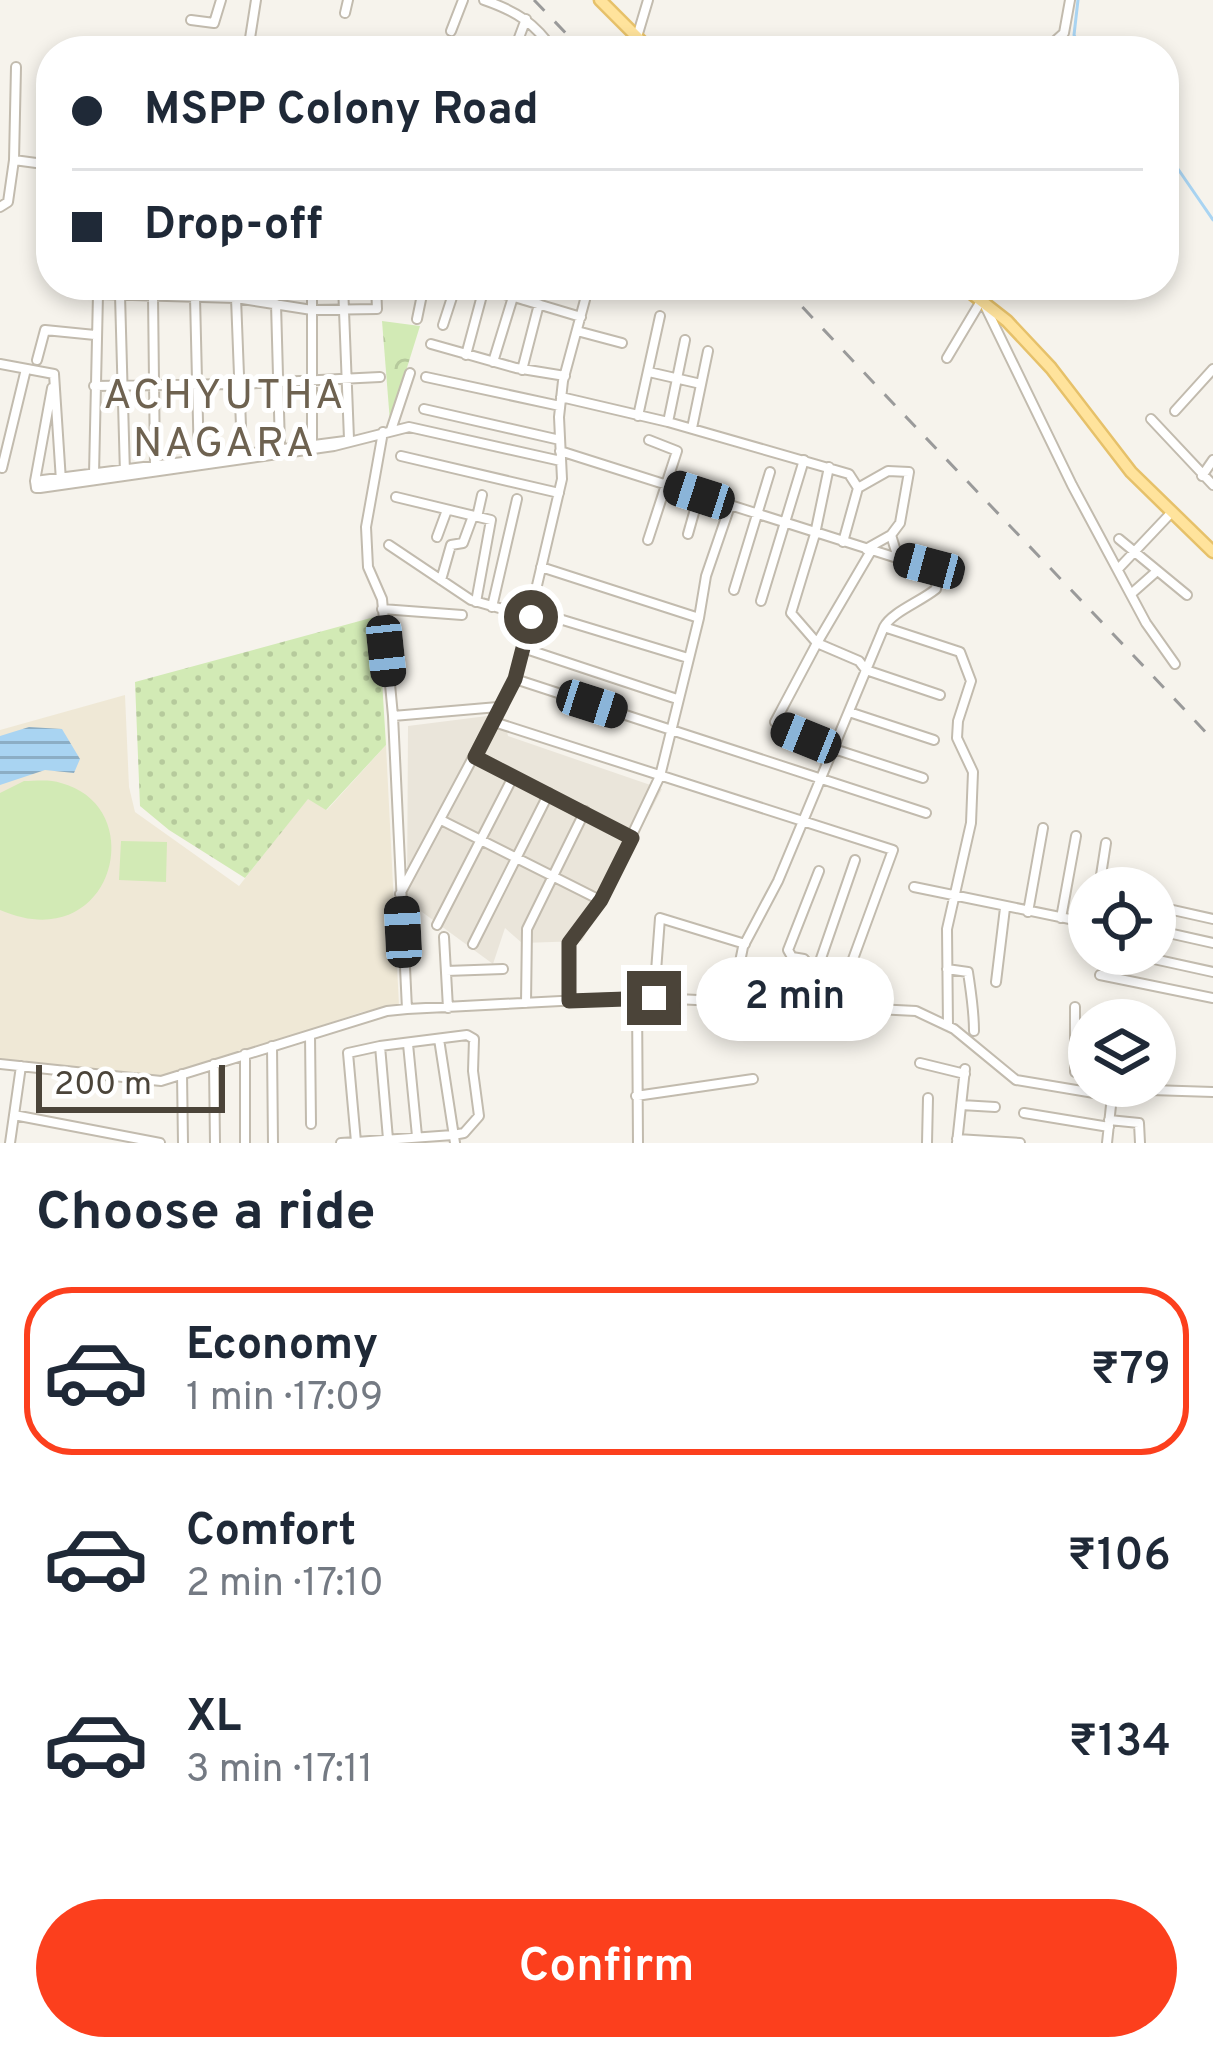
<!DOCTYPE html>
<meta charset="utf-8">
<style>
body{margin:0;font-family:Overpass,sans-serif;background:#f6f6f7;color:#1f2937;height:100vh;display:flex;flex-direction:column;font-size:45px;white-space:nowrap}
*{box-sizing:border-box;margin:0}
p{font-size:39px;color:#747a83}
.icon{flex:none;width:66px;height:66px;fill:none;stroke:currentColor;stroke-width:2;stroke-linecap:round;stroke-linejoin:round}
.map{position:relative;height:1143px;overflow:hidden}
.side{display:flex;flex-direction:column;background:#fff;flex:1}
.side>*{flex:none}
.guide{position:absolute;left:36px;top:36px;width:1143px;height:264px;border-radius:48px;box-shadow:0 6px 18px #0003;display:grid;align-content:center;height:264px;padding:0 36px;background:#fff}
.fabs{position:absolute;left:1068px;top:867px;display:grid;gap:24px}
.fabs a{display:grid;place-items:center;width:108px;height:108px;border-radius:50%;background:#fff;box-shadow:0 6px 18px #0003;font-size:60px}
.scale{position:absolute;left:36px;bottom:30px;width:189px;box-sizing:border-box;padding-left:12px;border:6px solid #4b4439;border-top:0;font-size:33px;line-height:42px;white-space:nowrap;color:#4b4439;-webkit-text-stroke:9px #fff;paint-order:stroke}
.end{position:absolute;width:54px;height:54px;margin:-27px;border:15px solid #4b4439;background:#fff;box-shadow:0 0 0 6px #fff}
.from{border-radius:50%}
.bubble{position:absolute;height:84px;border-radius:42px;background:#fff;box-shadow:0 6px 18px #0003;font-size:39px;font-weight:600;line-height:84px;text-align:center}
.car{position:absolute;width:36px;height:72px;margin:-36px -18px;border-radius:15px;box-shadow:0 0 9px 3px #0007;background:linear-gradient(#222 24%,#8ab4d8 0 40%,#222 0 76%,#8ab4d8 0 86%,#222 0)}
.guide b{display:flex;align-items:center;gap:42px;height:114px;font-size:45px}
.guide b+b{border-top:3px solid #e0e1e3}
.guide i{width:30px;height:30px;background:#1f2937}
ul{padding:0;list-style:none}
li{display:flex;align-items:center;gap:36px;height:168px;margin:0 24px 18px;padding:0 12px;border:6px solid transparent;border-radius:48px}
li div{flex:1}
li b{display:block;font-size:45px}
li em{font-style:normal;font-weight:600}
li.selected{border-color:#fc3f1d}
li>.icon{width:108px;height:108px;stroke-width:1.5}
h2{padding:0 36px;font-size:54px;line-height:144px}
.primary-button{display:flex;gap:24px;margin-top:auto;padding:24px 36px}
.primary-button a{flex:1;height:138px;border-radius:72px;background:#fc3f1d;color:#fff;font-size:48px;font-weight:600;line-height:138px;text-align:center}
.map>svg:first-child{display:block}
</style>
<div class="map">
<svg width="1213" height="1143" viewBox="0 0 1213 1143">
<defs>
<pattern id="grass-dots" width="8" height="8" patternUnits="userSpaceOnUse" patternTransform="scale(3)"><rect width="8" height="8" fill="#d2eab5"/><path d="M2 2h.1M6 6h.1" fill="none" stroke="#b6ca9c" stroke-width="1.8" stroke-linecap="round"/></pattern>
<pattern id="forest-crowns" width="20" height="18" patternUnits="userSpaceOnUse" patternTransform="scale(3)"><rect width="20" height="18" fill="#d2eab5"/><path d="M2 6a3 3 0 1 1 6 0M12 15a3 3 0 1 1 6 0" fill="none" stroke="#b6ca9c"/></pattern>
<pattern id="water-rules" width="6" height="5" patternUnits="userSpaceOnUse" patternTransform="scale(3)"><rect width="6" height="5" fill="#a9d4f2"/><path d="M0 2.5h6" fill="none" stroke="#8caec5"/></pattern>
</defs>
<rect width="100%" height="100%" fill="#f6f3ec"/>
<path fill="#eae5da" d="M503,714L508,736L662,789L582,941L522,943L505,928L493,964L407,901L408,726Z"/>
<path fill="#efe8d6" d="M125,695L129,787L135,812L239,886L308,798L327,810L386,745L399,1005L362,1012L159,1080L0,1062V730Z"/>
<path fill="url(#grass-dots)" d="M378,616L386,745L326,810L308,799L245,878L169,830L140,806L135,682Z"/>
<path fill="url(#forest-crowns)" d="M382,321L420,326L390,422Z"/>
<path fill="#d2eab5" d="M24,781C35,781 50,779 61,783C152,807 113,959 0,910V793Z
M121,841L167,842L166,882L119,880Z"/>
<path fill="url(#water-rules)" d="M29,727L62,729L80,759L74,773L45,770L0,785V736Z"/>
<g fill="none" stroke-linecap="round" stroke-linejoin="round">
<path stroke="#a9d4f2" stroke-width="3" d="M1078,0L1074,35L1082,51
M1164,156L1178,169L1213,220"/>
<g stroke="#c2bbae" stroke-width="12">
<path id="minor" d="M484,0C516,11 535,23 554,51
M345,13L348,0
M191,20L214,23L221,0
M451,31L463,0
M637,37L648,0
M248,51L256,0
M514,51L526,19
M1044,51L1064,33L1070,0
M14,160L16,67
M0,207L8,202L14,160L51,165
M312,285V443
M343,285L349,439
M474,285L581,317
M120,295L125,474
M153,296L155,466
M195,297L199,463
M236,298L242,452
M524,300L529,285
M276,304L280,447
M986,308L1072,485L1146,623L1175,664
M417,319L424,285
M443,325L456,285
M577,331L622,343
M431,344L516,368L565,376
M466,355L484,288
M947,358L981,301
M37,360L45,330L95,335
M493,362L513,297
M0,364L54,374
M522,370L539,304
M649,372L701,384
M54,374L61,481
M426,377L560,406
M94,386L239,384L380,377
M561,397L668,422L849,474L858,488L843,542
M424,409L560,440
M1175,411L1213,369
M638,416L660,316
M1151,419L1213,485
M668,422L685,340
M692,428L708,351
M391,430L410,373
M383,432L366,527L368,567L382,599L393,716L407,1009
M560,451L938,571L936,589C920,602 892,612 884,627
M401,456L559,493
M829,467L815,534L791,613L817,643L775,722L834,749L923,778
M2,468L26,369
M94,474L98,294L236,298L312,310L377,309L376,285
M1202,476L1213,460
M35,481L36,488H40L334,446L409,427L561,461
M35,481L345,441
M35,481L52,388
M858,488L888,471L909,472L900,523L891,535L898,558
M396,497L491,520L476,602
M477,517L482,495
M688,534L699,495
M437,537L447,510
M1119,539L1187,595
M648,540L677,451L649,440
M389,545L471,600L531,617
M866,549L891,535
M871,551L817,643L859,661L866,670L940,695
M541,567L699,618
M1119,568L1171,513
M441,580L451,545L463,543L473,516
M734,590L770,472
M1131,594L1157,571
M761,601L804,460
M492,607L517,499
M382,609L462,615
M533,611L688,658
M523,648L677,699
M515,679L926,813
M849,712L934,740
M393,716L498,707
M494,722L893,850L849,970L806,966L801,1004
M475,757L632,838
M441,820L600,900
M914,887L1089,923
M1099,888L1106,843
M400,894L515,679L562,479L559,417L563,381L589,285
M1155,906L1213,919
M1028,912L1043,828
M1061,918L1076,836
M437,925L513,777
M1155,930L1213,943
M444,937L448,1008
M473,944L549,793
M1131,954L1213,972
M809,965L804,959L792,957L788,950L819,871
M818,967L855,860
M947,969L968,972C971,993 974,1010 974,1031
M446,971L503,969
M1100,975L1213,998
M996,982L1005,908
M637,997L638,1143
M654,998L660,918L745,944
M569,1001V943L601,900L660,776L699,618L706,576L730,506
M732,1001L743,947L778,881L884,627L960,652L971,681L958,721L957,738L973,772L971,823L947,929L948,1026
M526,1003L527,929L585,811
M1075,1007V1072H1089
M1106,1020V1012
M310,1035L311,1124
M439,1039L455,1143
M408,1044L417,1136
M272,1046L273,1143
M920,1063L965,1074
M0,1064L161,1081L387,1011L407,1009L637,997L916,1011L954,1029L1016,1080L1112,1096L1151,1090L1213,1092
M214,1064L215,1143
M182,1074L183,1143
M636,1096L753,1079
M961,1105L995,1107
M1024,1113L1109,1127
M14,1115L160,1143
M1109,1120L1139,1123L1140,1143
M957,1139L1020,1143
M356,1142L453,1135L464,1133L479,1116L473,1071L474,1039L467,1035L380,1046
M10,1143L21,1066
M245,1143V1054
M341,1143L356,1142L348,1053L380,1046L388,1139
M927,1143L928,1098
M957,1143L965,1069
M1107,1143L1112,1096"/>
</g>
<g stroke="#e6c16a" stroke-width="15">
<path id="major" d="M600,0L651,51
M961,285L1007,321L1051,368L1131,472L1213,552"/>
</g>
<use href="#minor" stroke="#fff" stroke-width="8"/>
<use href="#major" stroke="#ffe39c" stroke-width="10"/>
<path stroke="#9a9a9a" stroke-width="3" stroke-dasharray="15 15" stroke-linecap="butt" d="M534,0L583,51
M782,285C924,438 1070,587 1213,740"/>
</g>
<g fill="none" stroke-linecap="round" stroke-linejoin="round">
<path stroke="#4b4439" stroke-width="15" d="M531,617L515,679L475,757L632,838L601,900L569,943V1001L654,998"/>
</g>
<g text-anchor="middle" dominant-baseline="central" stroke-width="10" stroke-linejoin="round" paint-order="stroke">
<g font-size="42" letter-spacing="3" fill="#6e6250" stroke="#fff">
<text x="225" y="397">ACHYUTHA<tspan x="225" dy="48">NAGARA</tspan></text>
</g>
</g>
</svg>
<div class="fabs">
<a><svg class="icon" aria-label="locate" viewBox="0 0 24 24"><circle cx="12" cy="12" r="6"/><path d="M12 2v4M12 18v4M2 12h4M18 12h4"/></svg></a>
<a><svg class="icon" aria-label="layers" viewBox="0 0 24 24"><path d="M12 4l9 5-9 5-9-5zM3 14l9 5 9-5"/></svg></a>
</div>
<div class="scale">200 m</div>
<i class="end from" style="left:531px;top:617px"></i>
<i class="end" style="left:654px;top:998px"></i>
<div class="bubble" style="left:696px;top:957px;width:198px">2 min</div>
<i class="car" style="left:699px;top:495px;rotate:288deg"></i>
<i class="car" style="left:929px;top:566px;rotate:285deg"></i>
<i class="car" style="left:386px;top:651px;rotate:174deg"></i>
<i class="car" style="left:592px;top:704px;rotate:108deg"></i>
<i class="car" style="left:806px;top:738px;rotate:292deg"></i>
<i class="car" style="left:403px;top:932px;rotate:357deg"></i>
<div class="guide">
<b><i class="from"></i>MSPP Colony Road</b>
<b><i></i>Drop-off</b>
</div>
</div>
<section class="side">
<h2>Choose a ride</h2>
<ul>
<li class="selected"><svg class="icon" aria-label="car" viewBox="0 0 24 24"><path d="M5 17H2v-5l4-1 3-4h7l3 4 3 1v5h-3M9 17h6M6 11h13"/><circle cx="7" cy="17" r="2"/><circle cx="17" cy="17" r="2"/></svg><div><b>Economy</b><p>1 min · 17:09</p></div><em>₹79</em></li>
<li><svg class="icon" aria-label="car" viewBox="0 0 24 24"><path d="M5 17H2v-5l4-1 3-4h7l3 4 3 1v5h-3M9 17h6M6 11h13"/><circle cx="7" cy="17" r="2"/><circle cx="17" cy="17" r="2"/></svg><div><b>Comfort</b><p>2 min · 17:10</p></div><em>₹106</em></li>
<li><svg class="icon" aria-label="car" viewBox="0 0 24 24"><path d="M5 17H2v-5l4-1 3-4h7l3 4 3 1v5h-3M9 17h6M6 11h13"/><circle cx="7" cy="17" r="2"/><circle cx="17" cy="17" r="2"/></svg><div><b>XL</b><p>3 min · 17:11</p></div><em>₹134</em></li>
</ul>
<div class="primary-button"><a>Confirm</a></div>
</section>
